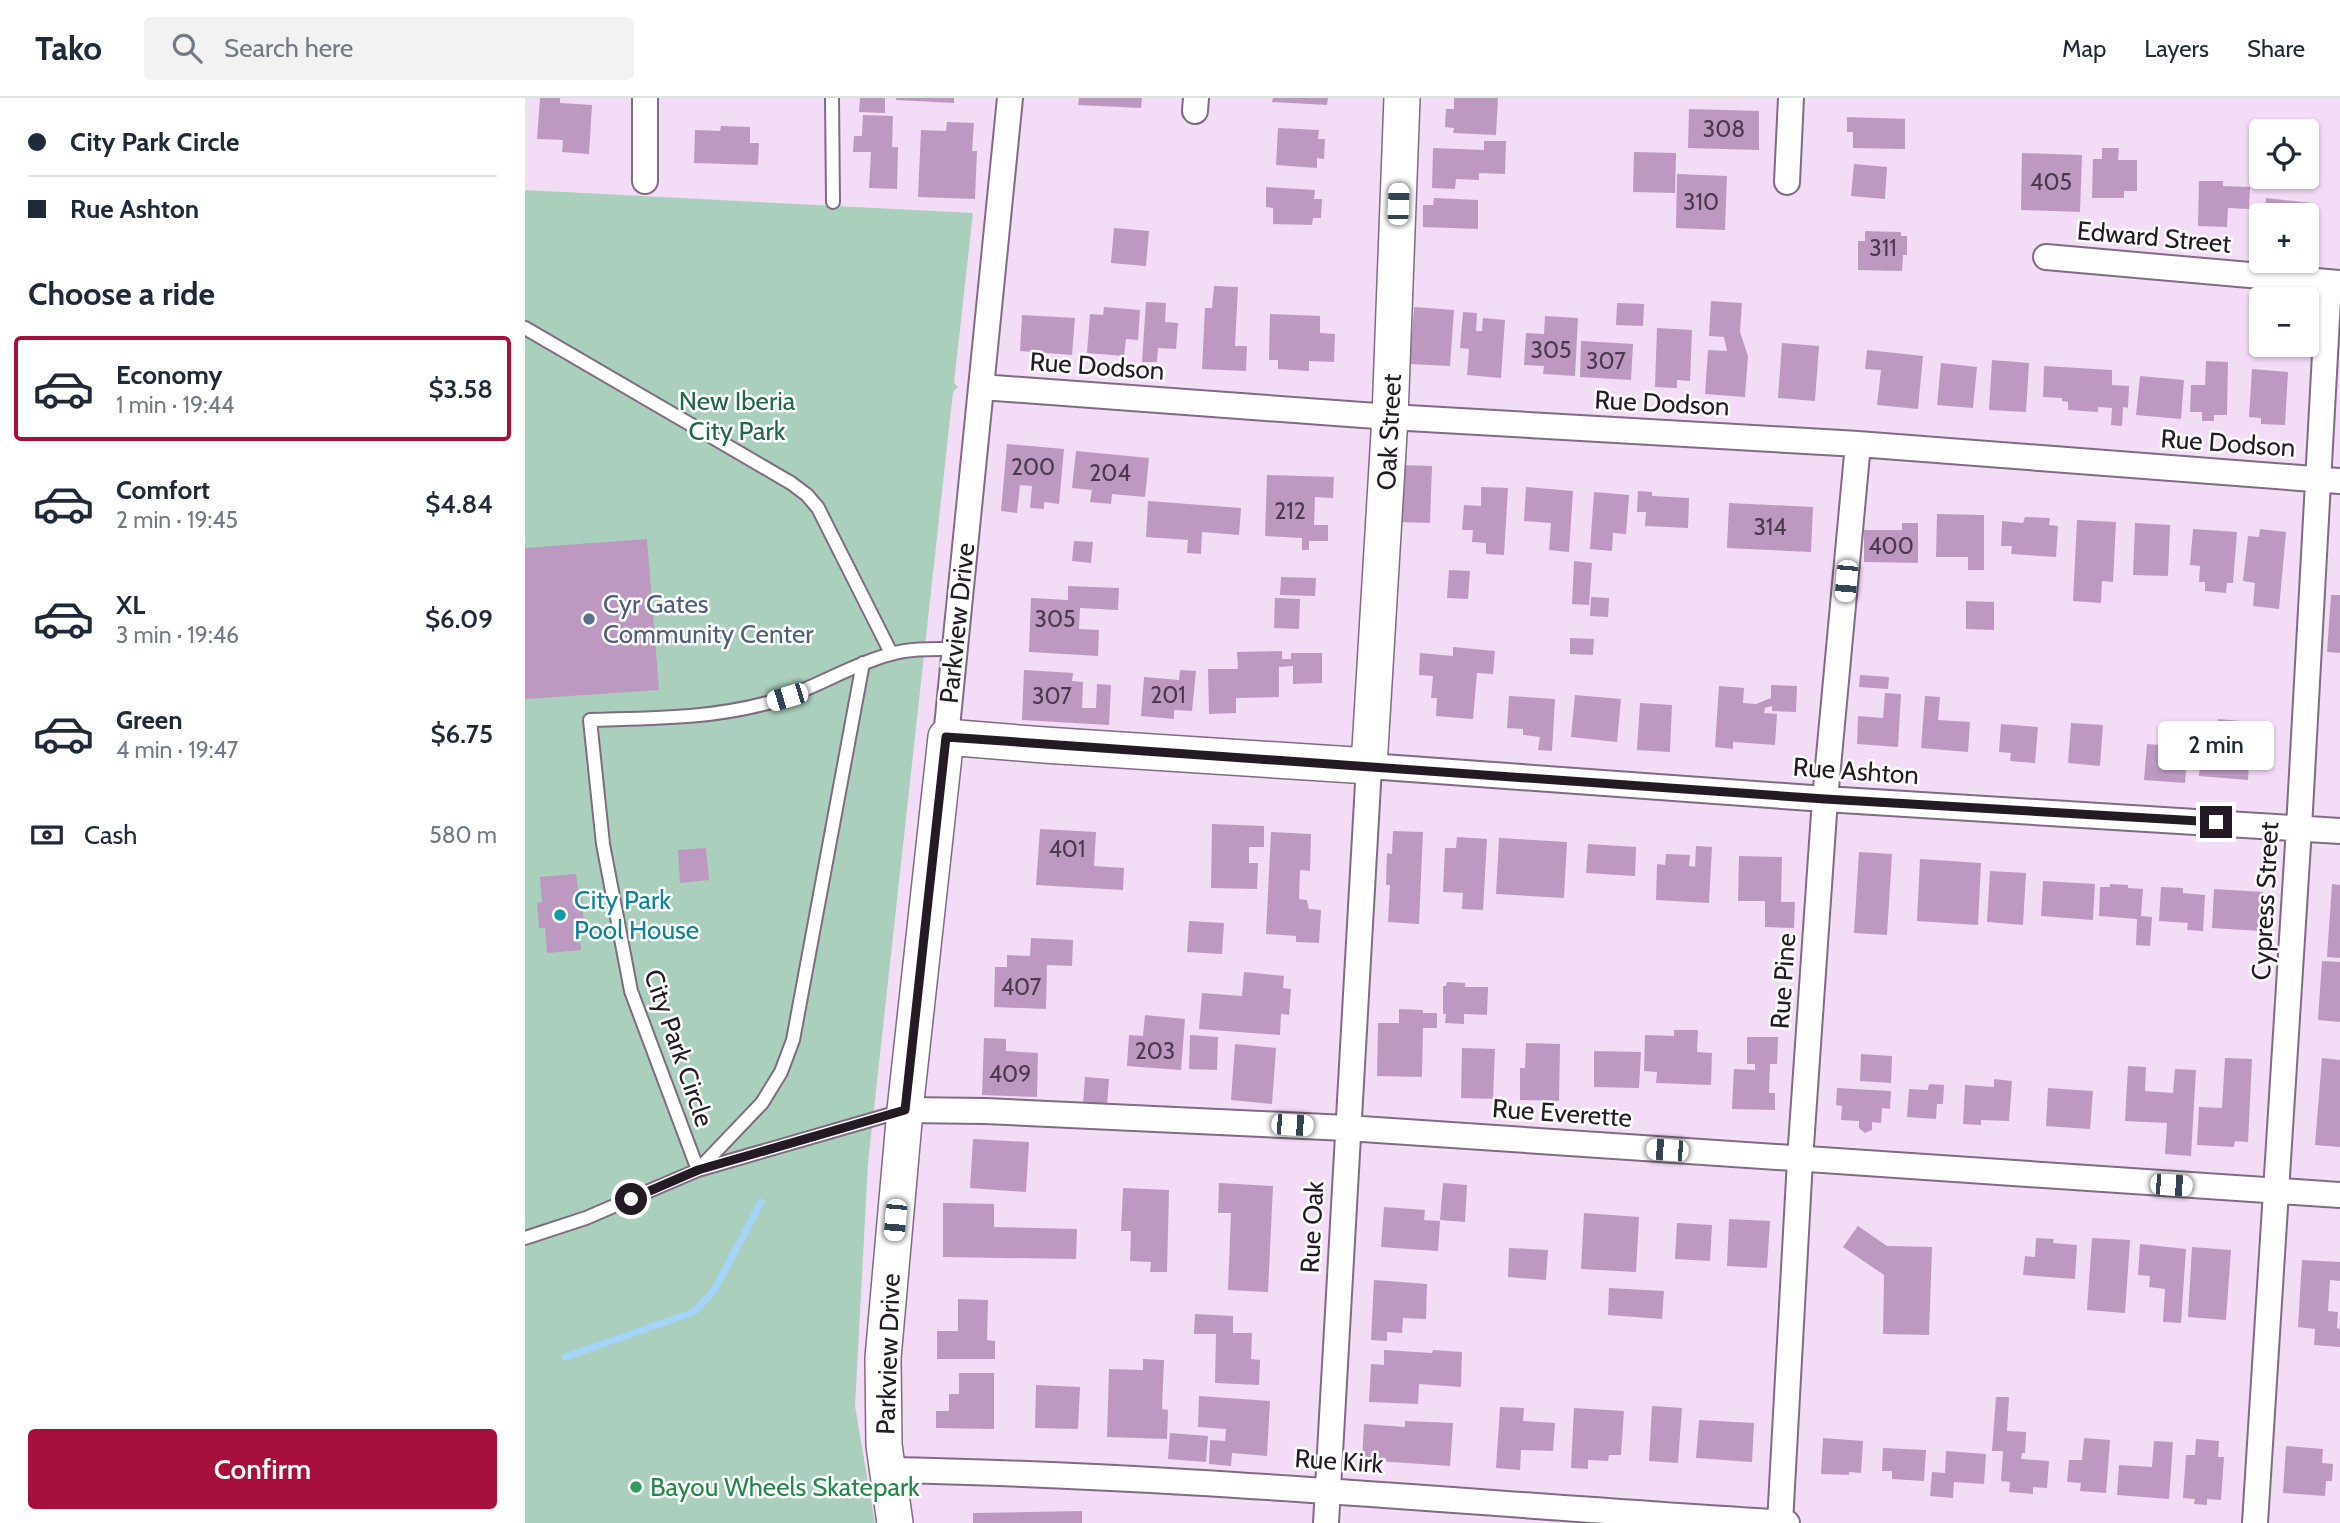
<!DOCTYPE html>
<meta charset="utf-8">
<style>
body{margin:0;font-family:Cabin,sans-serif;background:#f2f2f3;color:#1f2937;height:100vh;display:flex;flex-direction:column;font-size:26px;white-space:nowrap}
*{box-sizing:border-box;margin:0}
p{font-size:23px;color:#747a83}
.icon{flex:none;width:38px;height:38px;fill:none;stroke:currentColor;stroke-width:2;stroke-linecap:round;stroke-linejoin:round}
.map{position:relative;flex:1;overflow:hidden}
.details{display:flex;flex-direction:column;background:#fff;width:525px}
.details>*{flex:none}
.guide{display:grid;align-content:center;height:154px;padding:0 28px;background:#fff}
.controls{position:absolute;left:1724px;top:21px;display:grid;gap:14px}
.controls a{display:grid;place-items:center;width:70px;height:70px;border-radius:7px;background:#fff;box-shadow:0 2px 5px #0004;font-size:35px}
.end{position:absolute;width:32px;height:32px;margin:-16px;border:9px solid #231a24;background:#fff;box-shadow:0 0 0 4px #fff}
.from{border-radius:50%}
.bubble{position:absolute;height:49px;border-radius:7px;background:#fff;box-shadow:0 2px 5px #0004;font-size:23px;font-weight:600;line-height:49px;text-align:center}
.car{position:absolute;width:21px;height:42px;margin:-21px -10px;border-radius:9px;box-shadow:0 0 5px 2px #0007;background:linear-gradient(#fff 24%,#345 0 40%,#fff 0 76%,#345 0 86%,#fff 0)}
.guide b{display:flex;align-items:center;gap:24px;height:66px;font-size:26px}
.guide b+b{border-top:2px solid #e0e1e3}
.guide i{width:18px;height:18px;background:#1f2937}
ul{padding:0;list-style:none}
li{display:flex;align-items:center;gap:21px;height:105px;margin:0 14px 10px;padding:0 14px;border:4px solid transparent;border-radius:7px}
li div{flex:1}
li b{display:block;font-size:26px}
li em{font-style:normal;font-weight:600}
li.on{border-color:#a70f3c}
li>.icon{width:63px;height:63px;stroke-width:1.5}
h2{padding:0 28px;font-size:32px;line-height:84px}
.pay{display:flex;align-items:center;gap:18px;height:77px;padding:0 28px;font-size:26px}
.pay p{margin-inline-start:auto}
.button{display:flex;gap:14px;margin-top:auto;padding:14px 28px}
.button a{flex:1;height:80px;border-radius:7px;background:#a70f3c;color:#fff;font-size:28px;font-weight:600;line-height:80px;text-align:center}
header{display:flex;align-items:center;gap:42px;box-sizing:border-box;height:98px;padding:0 35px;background:#fff;border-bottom:2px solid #e0e1e3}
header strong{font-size:33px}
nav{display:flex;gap:38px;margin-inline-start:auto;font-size:24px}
.search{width:490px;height:63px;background:#f2f2f3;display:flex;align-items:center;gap:18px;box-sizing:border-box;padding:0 24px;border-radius:7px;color:#747a83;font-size:26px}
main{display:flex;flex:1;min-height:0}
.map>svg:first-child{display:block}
</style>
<header>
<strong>Tako</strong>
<div class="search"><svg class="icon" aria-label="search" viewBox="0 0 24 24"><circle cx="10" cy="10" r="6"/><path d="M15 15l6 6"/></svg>Search here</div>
<nav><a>Map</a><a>Layers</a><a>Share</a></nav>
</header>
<main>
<section class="details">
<div class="guide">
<b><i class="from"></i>City Park Circle</b>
<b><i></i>Rue Ashton</b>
</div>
<h2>Choose a ride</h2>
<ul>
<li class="on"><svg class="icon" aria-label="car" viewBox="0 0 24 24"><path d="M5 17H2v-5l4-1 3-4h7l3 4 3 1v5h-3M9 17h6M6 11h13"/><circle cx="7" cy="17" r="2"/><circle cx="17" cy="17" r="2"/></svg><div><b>Economy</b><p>1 min · 19:44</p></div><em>$3.58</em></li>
<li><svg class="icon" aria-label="car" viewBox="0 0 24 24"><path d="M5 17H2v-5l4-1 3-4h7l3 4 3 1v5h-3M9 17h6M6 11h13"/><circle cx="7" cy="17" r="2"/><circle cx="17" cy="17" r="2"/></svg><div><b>Comfort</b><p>2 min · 19:45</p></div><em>$4.84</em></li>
<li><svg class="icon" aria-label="car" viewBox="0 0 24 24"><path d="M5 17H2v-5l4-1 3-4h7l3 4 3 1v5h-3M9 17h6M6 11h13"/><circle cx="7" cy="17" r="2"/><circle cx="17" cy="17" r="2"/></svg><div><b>XL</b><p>3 min · 19:46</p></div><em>$6.09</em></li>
<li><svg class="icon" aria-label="car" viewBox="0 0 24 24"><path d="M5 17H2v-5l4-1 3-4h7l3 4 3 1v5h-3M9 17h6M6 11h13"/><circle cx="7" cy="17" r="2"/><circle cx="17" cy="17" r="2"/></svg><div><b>Green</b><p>4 min · 19:47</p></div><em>$6.75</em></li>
</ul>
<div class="pay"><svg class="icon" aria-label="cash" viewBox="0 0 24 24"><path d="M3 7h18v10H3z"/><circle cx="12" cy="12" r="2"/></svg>Cash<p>580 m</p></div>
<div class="button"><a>Confirm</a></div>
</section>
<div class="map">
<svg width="1815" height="1425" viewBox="0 0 1815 1425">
<rect width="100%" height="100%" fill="#f3dcf6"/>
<path fill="#aacfbc" d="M0,92L448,115L429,285L433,289L428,294L343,1065L330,1308L350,1425H0Z"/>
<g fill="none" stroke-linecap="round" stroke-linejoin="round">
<path stroke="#a5d4f9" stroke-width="7" d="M40,1259L169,1214L190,1191L236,1104"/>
</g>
<path fill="#bd99c2" d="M15,0H35V5L67,7L64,56L37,54L38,42L12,41Z
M335,0H360V15L334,14Z
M371,0H429V5L371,2Z
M554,0H617L616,10L553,7Z
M748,0H803L802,7L747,4Z
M929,0H973L971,37L928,35L929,30L920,29L921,11H929Z
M1164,11L1234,13V52L1163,50Z
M338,17L368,18L367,49H373L372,91L344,90L346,54H328L329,38H337Z
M1322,19L1380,21V51L1328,50V34H1322Z
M422,24L449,25L447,53H452L450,101L393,99L396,32L421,33Z
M196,28L225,29V45H234L233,67L169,65L170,32L195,33Z
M753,30L794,32L793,41H800L799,61L792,60V70L751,67Z
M959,43H981L980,76L954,75V82L931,81L930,91L907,90L908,50L959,52Z
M1577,50H1594L1593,62H1612V93H1599V100H1567L1568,61H1577Z
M1109,54L1151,55L1150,95L1108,94Z
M1497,55L1557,57L1555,114L1496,112Z
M1329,66L1362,69L1360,101L1326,98Z
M1152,76L1202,78L1200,132L1151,130Z
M1674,83H1698V88L1725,89L1724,111L1703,110L1702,129L1673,128Z
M741,89L790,92L789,101H797L796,120H788L787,127L748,126V110L741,109Z
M909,100L953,102V131L898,129V107H908Z
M1741,100L1787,105L1783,133L1782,117H1739Z
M589,130L624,133L621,168L586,165Z
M1340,133L1376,134V138H1382V157H1378L1377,173L1333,172V143H1340Z
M689,188L713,189L710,248H722L721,273L677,271L680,210H687Z
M1186,203L1217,205L1215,234L1223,258L1220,299L1180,296L1183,252L1202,253L1199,239L1184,238Z
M621,204L641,205L640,224L653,225L651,251L633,250L632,264H617Z
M1092,205L1119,206L1118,228L1091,227Z
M579,209L615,212L613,242L601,241L599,258L562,255L565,216L578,217Z
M889,209L929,212L925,268L885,266Z
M938,214L952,215L951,233H957L958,220L980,222L976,280L942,277L944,251L935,250Z
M745,216L795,218V235L810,236L809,264L784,263V273L753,271V262H744Z
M497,217L550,220L547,257L495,253Z
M1020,218L1053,220L1050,278L1018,276L1019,268L999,267L1001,235L1019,236Z
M1132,230L1167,232L1165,283L1152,282V290L1130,289Z
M1056,243L1108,246L1106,282L1055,279Z
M1257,245L1294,248L1290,303L1253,300Z
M1342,252L1398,258L1393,311L1352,307L1356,272L1340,271Z
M1467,262L1504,265L1501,314L1464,312Z
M1681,263L1703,264L1702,317H1689V323H1677V314H1665L1666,287H1680Z
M1416,265L1452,269L1448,310L1412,307Z
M1519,268L1587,272V287L1604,288L1603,310L1598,309L1597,328L1586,327L1587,310L1573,309V314L1543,312V304L1537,303V300L1518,299Z
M1727,271L1763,274L1760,327L1736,326V320L1724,319Z
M1615,278L1659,282L1656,321L1611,317Z
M482,346L539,351L534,406L519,404V411L505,410L507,388L495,387L492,415L476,413Z
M551,353L624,360L620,399L587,396L586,406L565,404L567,392L547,390Z
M875,367L907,368L905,425L874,424Z
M742,377L809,379L808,400L790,399L789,427H803V443H784V452H777V440L740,438Z
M956,389L983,390L979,457L961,456V445L947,444L948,432H937L939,407L956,408Z
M1001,389L1048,393L1044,454L1024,452L1026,425L999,423Z
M1113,393L1127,394V398L1164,400L1163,430L1120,428L1121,414H1112Z
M1069,394L1104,397L1101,436L1088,435L1087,453L1065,451Z
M623,403L716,410L714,437L677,434L676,456L662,455L663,442L621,439Z
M1204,405L1288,409L1286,454L1202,450Z
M1412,416L1459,417V472H1443V459H1411Z
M1500,419L1525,420L1524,427L1533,428L1531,459L1486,456L1487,448H1476L1477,423L1498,425Z
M1552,422L1591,424L1588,484L1577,483L1576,505L1548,503Z
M1377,425H1393V465L1339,464V432H1377Z
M1610,425L1645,427L1643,478L1608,477Z
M1668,431L1712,434L1708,485H1702L1701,495L1680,493V484H1674L1675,468L1665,467Z
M1735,431L1761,434L1754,511L1728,508L1730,485L1718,483L1723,438L1734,439Z
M122,441L134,592L0,601V450Z
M549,443L568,444L566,465L547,463Z
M1049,463L1067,465L1064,507L1047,506Z
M924,472L945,473L943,501L922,500Z
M756,479L791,480L790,498L755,497Z
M543,488L594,490L593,512L555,510L554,531L574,532L573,558L504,554L506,500L543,502Z
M1806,497H1815V555L1802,554Z
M1066,499L1084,500L1083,519L1065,518Z
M750,500L775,501L774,531L749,530Z
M1441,503L1469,504V532L1441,531Z
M1045,540L1069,541L1068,557L1045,556Z
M928,549L970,553L968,576L952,575L948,621L911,618L912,600H906L908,578L894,577L895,555L928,558Z
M757,553V561H766V555H797V585L768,586V568L754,569V599L711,600V615L684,616L683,571H713L712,554Z
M499,572L548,575L547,583L558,584L557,610H571L572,586L586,587L584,627L497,622Z
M655,572L671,573L667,613L649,612V621L616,618L619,579L654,582Z
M1335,577L1364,579L1363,591L1334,589Z
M1246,587L1272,588L1271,614L1247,613V608L1240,610L1239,615L1252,616L1250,647L1208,644V651L1190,649L1194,588L1219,590L1218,605L1231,606L1246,600Z
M1360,595L1376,596L1373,649L1332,646L1333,618L1358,620Z
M1050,597L1096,601L1092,644L1046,639Z
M984,598L1030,601L1027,653L1013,652L1015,639L998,637V631L982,630Z
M1400,598L1415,599L1413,622L1445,624L1443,654L1396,650Z
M1115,605L1147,607L1145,654L1112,652Z
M1693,621L1727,624L1723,682L1674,678L1677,633L1692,634Z
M1546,625L1578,627L1575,668L1543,665Z
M1476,626L1513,629L1510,665L1485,663L1486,655L1474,654Z
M1635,632L1658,634L1657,649L1663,650L1660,685L1619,682L1622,646L1634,647Z
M687,726L739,728V749H724V765H733L732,791L686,790Z
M515,731L571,734L569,768L599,770L598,792L511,787Z
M868,733L898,734L894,826L863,824L865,787H861L862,755L867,756Z
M746,734L786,736L785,773L775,772L774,801L782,802L784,811L796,812L794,845L771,844V838L741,836Z
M932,739L962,741L958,812L937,811L938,795L918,794L920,750H931Z
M974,740L1042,744L1039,800L971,796Z
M1063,746L1111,749L1110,778L1061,775Z
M1171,748L1187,749L1184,805L1131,802L1132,766L1140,767L1141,756L1165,757L1164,768L1170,769Z
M181,750L184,782L155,785L153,752Z
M1334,754L1367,756L1362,837L1329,835Z
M1214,758L1257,759L1256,804H1270L1269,830L1240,829V803H1213Z
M1395,761L1456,765L1453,827L1392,823Z
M1465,773L1501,775L1498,827L1462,824Z
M51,776L54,800H57L59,829H54L56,852L22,855L20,830H14L12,805L17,804L15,779Z
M1518,783L1570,786L1568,822L1516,818Z
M1585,786L1603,787V790L1618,791L1616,818L1627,819L1625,848L1611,847L1612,821L1574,818L1575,789H1585Z
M1807,786L1815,787V860L1802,859Z
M1636,789L1658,790V795L1680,797L1678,833L1662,832L1663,825L1634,823Z
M1689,791L1738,794L1736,833L1687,830Z
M664,823L699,825L697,856L662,854Z
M506,840L548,842L547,868L522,867L521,911L469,909L470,869H482V857L505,858Z
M1797,863L1815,864V924L1793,922Z
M719,874L759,878L758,890L766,891L764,917L756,916L755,937L674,931L677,895L717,898Z
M922,884L940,885V889H963L962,917L939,916V926L920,925L921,916H918V888H921Z
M874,911L898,912V915H912V930H898L897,979L852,978L853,925H874Z
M620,917L660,921L656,972L602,968L604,937L618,938Z
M1149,932H1173L1172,954L1187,955L1186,987L1131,985L1132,974L1119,973L1120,937L1149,938Z
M665,937L693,939L692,972L664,971Z
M1222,939H1253L1252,966H1245L1244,995H1250V1012L1207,1011L1209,971L1230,972V966H1222Z
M459,940L481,941V953L513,955L512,999L457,997Z
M1001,945L1035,946L1034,1003L995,1002V970H1000Z
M710,946L751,950L747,1006L706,1002Z
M937,950L970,951L968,1001L936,1000Z
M1069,953L1116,954L1114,990L1069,989Z
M1336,956L1367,958L1366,985L1335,983Z
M1700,960L1727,961L1723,1044L1710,1043L1709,1049L1672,1047L1674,1009L1697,1010Z
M1797,960L1815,962V1049L1790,1047Z
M1603,968L1621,969L1620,993L1648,995L1650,971L1671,972L1666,1058L1640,1056L1642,1025L1600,1023Z
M560,979L584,981L582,1008L558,1006Z
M1469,981L1487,983L1484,1023L1456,1022V1027L1438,1026L1440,987L1469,989Z
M1404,986L1419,987L1418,1006H1412L1411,1021L1382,1019L1384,991L1403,992Z
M1312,990L1366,993L1365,1011L1357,1010L1356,1025L1347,1024V1032L1340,1035L1334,1030V1023L1316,1022L1317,1008L1311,1007Z
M1523,990L1568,993L1565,1031L1521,1028Z
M448,1041L504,1044L501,1094L445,1090Z
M694,1085L748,1088L743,1194L703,1192L706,1115H693Z
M918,1085L942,1087L940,1124L915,1122Z
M598,1090L644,1092L642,1174H625L626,1164L605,1163L606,1133H596Z
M418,1105L469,1106V1129L552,1131L551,1161L418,1159Z
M859,1109L900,1112L899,1122L915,1123L913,1153L856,1149Z
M1059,1115L1114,1119L1111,1174L1056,1171Z
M1204,1121L1245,1123L1242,1170L1202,1168Z
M1152,1125L1187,1127L1185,1163L1150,1161Z
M1333,1128L1362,1148L1407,1149L1404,1237L1358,1236L1359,1177L1318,1149Z
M1511,1140L1529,1141L1528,1145L1552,1147L1550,1181L1498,1177L1500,1158L1510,1159Z
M1567,1140L1605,1142L1600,1215L1562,1212Z
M1615,1146L1661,1151L1656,1225L1638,1224L1640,1191L1624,1189L1625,1178L1613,1177Z
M1667,1149L1706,1152L1701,1222L1663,1219Z
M984,1150L1023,1152L1021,1182L983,1179Z
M1777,1162L1815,1164V1183L1805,1182L1803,1213L1813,1214L1812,1230L1815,1231V1249L1789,1247L1790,1231L1773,1229Z
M849,1182L902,1186L901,1221L878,1220L877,1235L862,1234V1243L846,1242Z
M1084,1190L1139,1193L1137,1221L1083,1217Z
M433,1201L463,1202L462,1242L470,1243V1261H412V1233H433Z
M670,1216L708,1218V1235H727L726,1261L735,1262L734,1287L690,1285L691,1236H669Z
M859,1252L907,1255L908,1252L937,1254L936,1289L894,1286L893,1306L844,1304L846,1266L859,1267Z
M618,1261L639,1262L637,1311L643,1312L642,1341L582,1339L584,1271L618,1272Z
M434,1275H469V1331L411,1330V1313H424V1296H434Z
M511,1287L555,1289L553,1331L510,1330Z
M674,1298L745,1303L742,1358L707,1355L706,1368L684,1366L685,1342L700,1343L701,1331L673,1329Z
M1471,1299H1484L1482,1333L1501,1334L1500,1355H1497L1496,1361L1524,1363L1522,1390L1508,1389V1396L1484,1394L1485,1384L1476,1383L1478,1353H1467Z
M1127,1308L1157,1310L1153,1365L1124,1363Z
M975,1309L999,1310L998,1323L1030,1325L1028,1353L996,1352L995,1372L971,1370Z
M1049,1310L1099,1313L1096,1357H1084L1083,1363L1063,1362V1371L1046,1370Z
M1174,1322L1229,1325L1227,1364L1171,1360Z
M880,1323L928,1325L925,1368L837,1362L839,1326L880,1329Z
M645,1335L683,1338L681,1364L643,1361Z
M1298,1340L1338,1343L1336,1375L1324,1374V1377L1296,1376Z
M1559,1340L1585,1342L1581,1395L1555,1393L1556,1385L1542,1384L1544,1362H1557Z
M1671,1341L1694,1343L1693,1359H1699L1696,1402L1682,1401V1407L1669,1406L1670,1401L1658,1400L1661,1357H1670Z
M1629,1343L1648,1344L1644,1401L1592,1397L1594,1367L1627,1369Z
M1761,1348L1798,1351L1797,1365L1808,1366L1807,1383H1801L1800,1398L1758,1395Z
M1358,1350L1401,1352L1399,1383L1367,1381V1373H1357Z
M1421,1353L1461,1356L1459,1386L1429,1384L1428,1400L1405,1398L1407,1374L1420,1375Z
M557,1413V1425H448V1415Z"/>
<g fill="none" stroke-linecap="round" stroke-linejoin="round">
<g stroke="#7f6b82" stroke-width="16">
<path id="lane" d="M307,0L308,104
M0,230L266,385L282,397L293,410L366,555
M173,1072L106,893L78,746L65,622C127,620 185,621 246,604C288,592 324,567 366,556C386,550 408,551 430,551
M173,1072L237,1005L256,974L268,942L338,565
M0,1140L61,1120L173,1072L377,1013"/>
</g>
<g stroke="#7f6b82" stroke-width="28">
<path id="street" d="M670,13L671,0
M120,83V0
M1262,84L1266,0
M1521,159L1815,185
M456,289L865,319L1333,346L1815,383
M421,639L485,0
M380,1012L460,1013L822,1030L1815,1097
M361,1372C662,1377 961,1407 1262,1425
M801,1425L844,668L1300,701L1815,733
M1255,1425L1275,1062L1300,701L1333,346
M1730,1425L1774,730L1804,184"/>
</g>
<g stroke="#7f6b82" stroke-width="38">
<path id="secondary" d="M370,1425L359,1347L358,1260L380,1012L421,639L519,647L844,668L865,319L877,0"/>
</g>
<use href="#lane" stroke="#fff" stroke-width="12"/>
<use href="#street" stroke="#fff" stroke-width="24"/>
<use href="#secondary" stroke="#fff" stroke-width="35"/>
</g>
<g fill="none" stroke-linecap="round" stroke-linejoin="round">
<path stroke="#231a24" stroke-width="9" d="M106,1101L173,1072L380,1012L421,639L1300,701L1691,724"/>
</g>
<circle fill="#5c6f8a" stroke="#fff" stroke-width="2.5" cx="64" cy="521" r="7"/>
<circle fill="#0f9aa8" stroke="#fff" stroke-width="2.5" cx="35" cy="817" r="7"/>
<circle fill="#2e9e5b" stroke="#fff" stroke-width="2.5" cx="111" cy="1389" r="7"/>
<g text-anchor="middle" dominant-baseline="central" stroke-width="5" stroke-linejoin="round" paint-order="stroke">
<g font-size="23" fill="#4a3a4c">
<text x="1199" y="31">308</text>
<text x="1526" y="84">405</text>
<text x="1176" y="104">310</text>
<text x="1358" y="150">311</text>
<text x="1026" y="252">305</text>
<text x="1081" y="263">307</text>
<text x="508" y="369">200</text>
<text x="585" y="375">204</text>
<text x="765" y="413">212</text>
<text x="1245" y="429">314</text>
<text x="1366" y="448">400</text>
<text x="530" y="521">305</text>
<text x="643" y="597">201</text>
<text x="527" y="598">307</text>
<text x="542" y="751">401</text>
<text x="496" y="889">407</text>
<text x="630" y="953">203</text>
<text x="485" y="976">409</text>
</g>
<g font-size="26" fill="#231a24" stroke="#fff">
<text transform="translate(1629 139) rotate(5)">Edward Street</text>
<text transform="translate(572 268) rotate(4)">Rue Dodson</text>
<text transform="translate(1137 305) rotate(3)">Rue Dodson</text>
<text transform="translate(864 334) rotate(-87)">Oak Street</text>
<text transform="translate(1703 345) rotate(4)">Rue Dodson</text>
<text transform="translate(432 525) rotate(-84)">Parkview Drive</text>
<text transform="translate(1331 673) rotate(4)">Rue Ashton</text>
<text transform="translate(1740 803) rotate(-87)">Cypress Street</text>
<text transform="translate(1258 883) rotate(-86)">Rue Pine</text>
<text transform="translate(154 950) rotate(71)">City Park Circle</text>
<text transform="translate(1037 1015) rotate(4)">Rue Everette</text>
<text transform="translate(787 1129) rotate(-87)">Rue Oak</text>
<text transform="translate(363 1256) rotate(-88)">Parkview Drive</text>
<text transform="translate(814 1363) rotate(4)">Rue Kirk</text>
</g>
<g font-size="26" fill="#23664a" stroke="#fff">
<text x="212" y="303">New Iberia<tspan x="212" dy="30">City Park</tspan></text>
</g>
<g font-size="26" fill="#4e5e75" stroke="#fff" text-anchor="start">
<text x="78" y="506">Cyr Gates<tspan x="78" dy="30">Community Center</tspan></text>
</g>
<g font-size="26" fill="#0d838f" stroke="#fff" text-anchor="start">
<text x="49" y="802">City Park<tspan x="49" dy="30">Pool House</tspan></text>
</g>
<g font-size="26" fill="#27864d" stroke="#fff" text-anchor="start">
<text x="125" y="1389">Bayou Wheels Skatepark</text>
</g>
</g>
</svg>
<div class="controls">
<a><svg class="icon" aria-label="locate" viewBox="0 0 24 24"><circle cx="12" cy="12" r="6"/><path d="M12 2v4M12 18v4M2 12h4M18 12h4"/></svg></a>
<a>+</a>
<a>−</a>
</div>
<i class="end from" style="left:106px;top:1101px"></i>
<i class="end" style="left:1691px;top:724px"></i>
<div class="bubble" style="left:1633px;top:623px;width:116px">2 min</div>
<i class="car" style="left:873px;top:106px;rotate:2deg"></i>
<i class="car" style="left:1321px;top:483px;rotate:185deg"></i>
<i class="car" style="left:262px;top:599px;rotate:253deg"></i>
<i class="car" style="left:767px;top:1027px;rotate:93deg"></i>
<i class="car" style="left:1142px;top:1052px;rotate:274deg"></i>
<i class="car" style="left:1646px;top:1087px;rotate:94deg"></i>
<i class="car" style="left:370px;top:1122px;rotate:185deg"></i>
</div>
</main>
